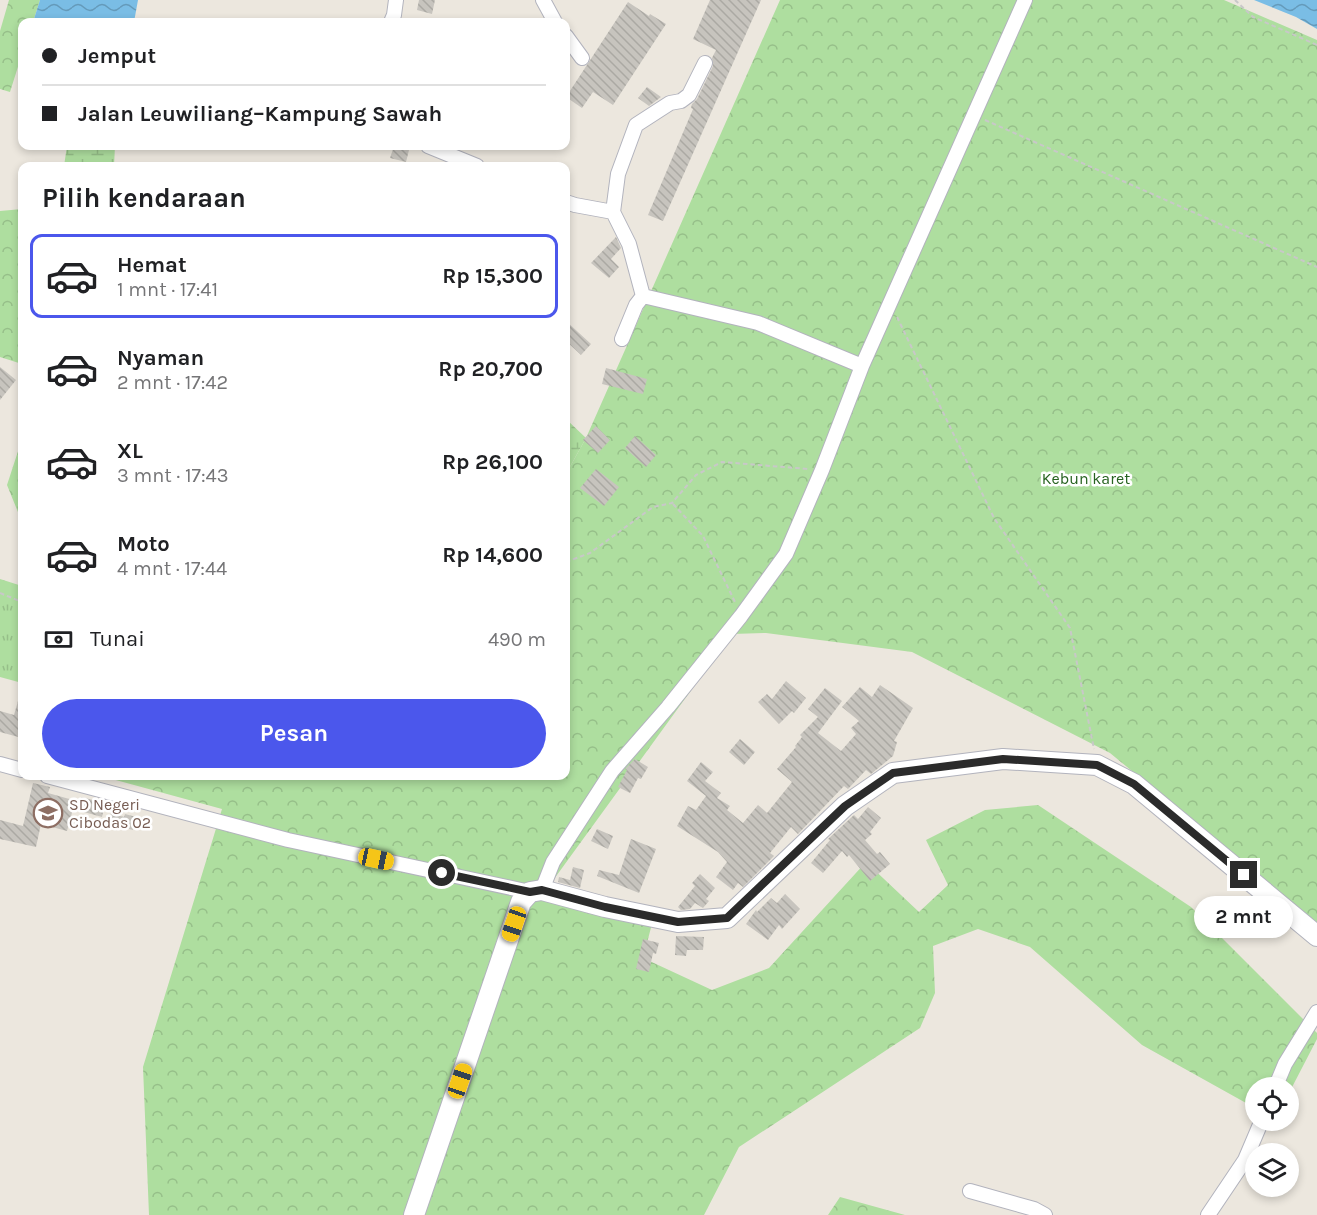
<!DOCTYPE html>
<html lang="id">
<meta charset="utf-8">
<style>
body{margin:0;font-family:Karla,sans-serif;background:#f6f6f6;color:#202124;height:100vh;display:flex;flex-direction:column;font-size:22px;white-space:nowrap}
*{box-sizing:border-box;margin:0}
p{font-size:20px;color:#757577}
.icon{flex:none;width:33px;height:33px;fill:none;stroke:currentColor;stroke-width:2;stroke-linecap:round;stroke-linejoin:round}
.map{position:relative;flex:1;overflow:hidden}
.drawer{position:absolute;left:18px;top:162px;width:552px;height:618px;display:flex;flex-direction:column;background:#fff;border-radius:12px;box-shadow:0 3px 9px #0003}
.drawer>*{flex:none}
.top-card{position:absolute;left:18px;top:18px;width:552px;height:132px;border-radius:12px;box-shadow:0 3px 9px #0003;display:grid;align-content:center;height:132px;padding:0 24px;background:#fff}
.tools{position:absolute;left:1245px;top:1077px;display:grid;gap:12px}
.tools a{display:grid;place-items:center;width:54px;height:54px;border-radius:50%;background:#fff;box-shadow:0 3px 9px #0003;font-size:30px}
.end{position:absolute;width:27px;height:27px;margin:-14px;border:8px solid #2b2b2b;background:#fff;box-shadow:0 0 0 3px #fff}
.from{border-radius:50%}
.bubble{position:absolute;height:42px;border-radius:21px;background:#fff;box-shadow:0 3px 9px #0003;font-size:20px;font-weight:700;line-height:42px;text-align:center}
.car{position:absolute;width:18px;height:36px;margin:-18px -9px;border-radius:8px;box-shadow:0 0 4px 2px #0007;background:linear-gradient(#f5c518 24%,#345 0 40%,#f5c518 0 76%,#345 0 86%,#f5c518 0)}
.top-card b{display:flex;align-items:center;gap:21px;height:57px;font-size:22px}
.top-card b+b{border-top:2px solid #e0e0e0}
.top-card i{width:15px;height:15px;background:#202124}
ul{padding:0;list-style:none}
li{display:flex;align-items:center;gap:18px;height:84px;margin:0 12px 9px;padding:0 12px;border:3px solid transparent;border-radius:12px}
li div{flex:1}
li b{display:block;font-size:22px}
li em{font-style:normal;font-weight:700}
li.selected{border-color:#4b57ec}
li>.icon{width:54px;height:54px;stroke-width:1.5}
h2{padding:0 24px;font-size:27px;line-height:72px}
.pay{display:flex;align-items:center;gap:15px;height:66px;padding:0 24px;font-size:22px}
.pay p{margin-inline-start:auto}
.button{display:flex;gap:12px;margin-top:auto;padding:12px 24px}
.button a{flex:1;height:69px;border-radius:36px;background:#4b57ec;color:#fff;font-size:24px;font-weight:700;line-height:69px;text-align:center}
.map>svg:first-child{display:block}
</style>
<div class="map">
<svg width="1317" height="1215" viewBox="0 0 1317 1215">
<defs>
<pattern id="grass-tufts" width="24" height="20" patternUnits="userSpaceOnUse" patternTransform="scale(1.5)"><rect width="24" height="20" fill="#aede9f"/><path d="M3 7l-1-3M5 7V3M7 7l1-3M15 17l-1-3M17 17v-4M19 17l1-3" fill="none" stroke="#96bf89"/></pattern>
<pattern id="forest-crowns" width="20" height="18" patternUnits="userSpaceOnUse" patternTransform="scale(1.5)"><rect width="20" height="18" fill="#aede9f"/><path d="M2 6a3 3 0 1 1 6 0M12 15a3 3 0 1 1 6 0" fill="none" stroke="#96bf89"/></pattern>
<pattern id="wetland-marsh" width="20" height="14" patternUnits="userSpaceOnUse" patternTransform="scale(1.5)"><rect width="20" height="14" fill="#aede9f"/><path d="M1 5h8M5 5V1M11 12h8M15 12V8" fill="none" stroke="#96bf89"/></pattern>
<pattern id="water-waves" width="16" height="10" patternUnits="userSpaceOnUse" patternTransform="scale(1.5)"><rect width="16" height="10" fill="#7abde5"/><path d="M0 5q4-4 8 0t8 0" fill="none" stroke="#649aba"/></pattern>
<pattern id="building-back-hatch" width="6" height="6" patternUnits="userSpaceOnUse" patternTransform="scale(1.5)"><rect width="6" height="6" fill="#c7c4be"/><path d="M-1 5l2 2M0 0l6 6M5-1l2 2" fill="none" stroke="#aba9a3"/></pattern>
</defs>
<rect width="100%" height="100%" fill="#ece7de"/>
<path fill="url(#grass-tufts)" d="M0,579L22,586V683L0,677Z"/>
<path fill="url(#forest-crowns)" d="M9,0H40L33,22H22V54L10,92L0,89V31Z
M780,0H1224L1317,40V923L1110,753L912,652L766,633L732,634L541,897L653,920L643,958L712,990L769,968L866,862L919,912L948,885L926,840L985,810L1038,805L1191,907L1317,1033V1039L1289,1093L1288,1088H1256L1255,1108L1142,1045L1030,947L978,929L933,946L935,993L920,1028L739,1147L704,1215H149L143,1067L222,809L101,776H566V474L586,438Z
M22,209V364L0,357V211Z
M22,439V522L7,485Z
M840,1197L905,1215H828Z"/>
<path fill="url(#wetland-marsh)" d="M67,146H115L114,166H64Z
M566,419L586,438L566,474Z"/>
<path fill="url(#water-waves)" d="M40,0H138L134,22H33Z
M1254,0H1317V29L1296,17Z"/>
<path fill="url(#building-back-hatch)" d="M419,0H435L432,14L417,10Z
M710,0H761L663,221L648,215L693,109L691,108L692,104L697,99L713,66L712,58L716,50L693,39Z
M628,2L649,16L650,14L666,24L613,105L593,92L582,108L566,97Z
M647,87L661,97L649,106L638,98Z
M394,146H410L406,162L390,158Z
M616,237L621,248L611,259L619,267L609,278L591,263Z
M566,321L591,344L581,355L566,341Z
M0,367L16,380L0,400Z
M606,368L647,379L643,394L602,384Z
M596,426L610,440L598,453L583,440Z
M635,436L656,455L646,467L625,448Z
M596,469L619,487L604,506L580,488Z
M786,681L806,698L794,713L792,711L779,724L758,702L767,694L772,699Z
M880,685L913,708L894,741L897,742L893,756L871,774L866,770L848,789L844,786L798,834L791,827L770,853L774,856L743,887L738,883L733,890L716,877L727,862L718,852L677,826L688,806L696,810L706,796L687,781L701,762L713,772L705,781L721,793L717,798L730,806L727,810L743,823L758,805L767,813L792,782L777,769L796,747L795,746L802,737L800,735L818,717L808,709L825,688L842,701L818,733L841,751L856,734L851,728L859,721L842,707L860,687L872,697Z
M20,694L22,695V738L0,732V711L14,715Z
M740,739L755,752L744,765L729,752Z
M635,759L648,767L641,779L638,778L630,793L618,787L627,770L625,769Z
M33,783L50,787L48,793L80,802L81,797L105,803L102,817L73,809L67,831L41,824L36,847L0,839V820L23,826Z
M868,807L881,818L870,832L872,834L865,840L877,854L880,852L890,864L870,881L849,855L847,857L842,851L823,873L811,863L830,840L828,839L854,815L858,819Z
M111,813L124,817L125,814L136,817L133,830L108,824Z
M597,829L613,836L608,849L591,841Z
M631,839L656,849L639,893L597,876L599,870L619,875Z
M573,867L584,870L580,888L558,882L559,877L570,880Z
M700,874L715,888L706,899L709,901L703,908L695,903L690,909L681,910L678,907L695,886L692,883Z
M785,894L800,909L782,929L779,925L768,940L746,924L756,910L757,912L771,898L777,903Z
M676,936L704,937L703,950H687L686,956L675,955Z
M643,939L659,943L656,954L653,953L649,972L636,969Z"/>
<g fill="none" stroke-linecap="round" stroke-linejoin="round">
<g stroke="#b2b3bd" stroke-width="16">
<path id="street" d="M543,0L555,22
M391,22L394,15L396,0
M566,36L582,58
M428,146L477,166
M566,202L575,205L613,212
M643,296L758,323L862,366
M622,339L636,305L643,296L629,244L613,212L618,174L636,125L670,103L681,101L689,95L705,63
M0,764L22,770
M47,776L288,840L530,892
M542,890L553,862L612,771L668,707L741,616L786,554L822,470L862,366L1025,0
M1275,1088L1285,1064L1317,1012
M970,1191L1034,1209L1045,1215
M1208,1215L1245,1160L1262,1120"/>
</g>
<g stroke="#b2b3bd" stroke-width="22">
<path id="secondary" d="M414,1215L521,902L530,892L542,890L605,907L678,922L727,918L845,806L893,773L1003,759L1097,765L1134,784L1317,936"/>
</g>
<path stroke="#c8c8c8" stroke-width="2" stroke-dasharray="4.5 3" stroke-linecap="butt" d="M1235,0L1253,17L1317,45
M985,120L1317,267
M897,317L994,518L1070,628L1094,749
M673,504L703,536L735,602
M566,562L590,553L653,507L672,503L696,475L722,462L808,469
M0,593L22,602"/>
<use href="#street" stroke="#fff" stroke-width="14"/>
<use href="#secondary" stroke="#fff" stroke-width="20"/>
</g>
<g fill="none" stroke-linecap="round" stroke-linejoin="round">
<path stroke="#2b2b2b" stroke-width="8" d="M442,873L530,892L542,890L605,907L678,922L727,918L845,806L893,773L1003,759L1097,765L1134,784L1244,875"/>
</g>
<defs>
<g id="school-ring" transform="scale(1.5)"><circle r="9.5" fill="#fff" stroke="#8d6e63" stroke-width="1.5"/><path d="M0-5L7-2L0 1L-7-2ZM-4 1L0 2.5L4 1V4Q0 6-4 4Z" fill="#8d6e63"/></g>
</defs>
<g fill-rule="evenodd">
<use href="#school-ring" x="48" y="813"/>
</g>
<g text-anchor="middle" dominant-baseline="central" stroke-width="5" stroke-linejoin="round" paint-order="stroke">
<g font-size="16" fill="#276320" stroke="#fff">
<text x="1086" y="478">Kebun karet</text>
</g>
<g font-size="16" fill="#785e54" stroke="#fff" text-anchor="start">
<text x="69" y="804">SD Negeri<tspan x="69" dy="18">Cibodas 02</tspan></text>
</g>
</g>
</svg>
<div class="tools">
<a><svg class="icon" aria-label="locate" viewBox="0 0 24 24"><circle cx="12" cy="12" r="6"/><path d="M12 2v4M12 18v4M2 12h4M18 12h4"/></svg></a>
<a><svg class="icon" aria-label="layers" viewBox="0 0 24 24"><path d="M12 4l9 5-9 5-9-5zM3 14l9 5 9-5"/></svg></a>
</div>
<i class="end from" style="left:442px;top:873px"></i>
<i class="end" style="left:1244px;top:875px"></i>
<div class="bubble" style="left:1194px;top:896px;width:99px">2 mnt</div>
<i class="car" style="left:376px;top:859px;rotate:102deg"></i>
<i class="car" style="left:514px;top:924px;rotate:199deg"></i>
<i class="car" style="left:460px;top:1081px;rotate:19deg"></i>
<div class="top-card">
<b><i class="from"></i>Jemput</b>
<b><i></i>Jalan Leuwiliang–Kampung Sawah</b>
</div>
<section class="drawer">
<h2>Pilih kendaraan</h2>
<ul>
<li class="selected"><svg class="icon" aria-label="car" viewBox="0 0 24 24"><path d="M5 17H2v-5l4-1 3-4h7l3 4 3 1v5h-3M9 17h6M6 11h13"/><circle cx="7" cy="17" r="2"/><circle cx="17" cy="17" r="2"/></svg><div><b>Hemat</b><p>1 mnt · 17:41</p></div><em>Rp 15,300</em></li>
<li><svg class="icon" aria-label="car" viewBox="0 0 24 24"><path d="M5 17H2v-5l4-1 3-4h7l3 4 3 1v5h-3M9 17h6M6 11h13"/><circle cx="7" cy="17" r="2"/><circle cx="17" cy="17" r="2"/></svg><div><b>Nyaman</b><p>2 mnt · 17:42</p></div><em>Rp 20,700</em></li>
<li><svg class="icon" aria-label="car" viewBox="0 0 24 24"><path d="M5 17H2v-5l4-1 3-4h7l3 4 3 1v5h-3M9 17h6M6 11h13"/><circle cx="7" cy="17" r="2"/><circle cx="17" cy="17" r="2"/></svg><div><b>XL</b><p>3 mnt · 17:43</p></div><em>Rp 26,100</em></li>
<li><svg class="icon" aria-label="car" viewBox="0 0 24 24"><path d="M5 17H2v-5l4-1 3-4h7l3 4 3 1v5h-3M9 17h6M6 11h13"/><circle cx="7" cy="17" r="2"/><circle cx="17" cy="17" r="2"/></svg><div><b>Moto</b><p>4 mnt · 17:44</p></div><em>Rp 14,600</em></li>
</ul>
<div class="pay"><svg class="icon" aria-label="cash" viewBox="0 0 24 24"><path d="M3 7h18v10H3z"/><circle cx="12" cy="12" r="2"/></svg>Tunai<p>490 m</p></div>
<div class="button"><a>Pesan</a></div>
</section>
</div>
